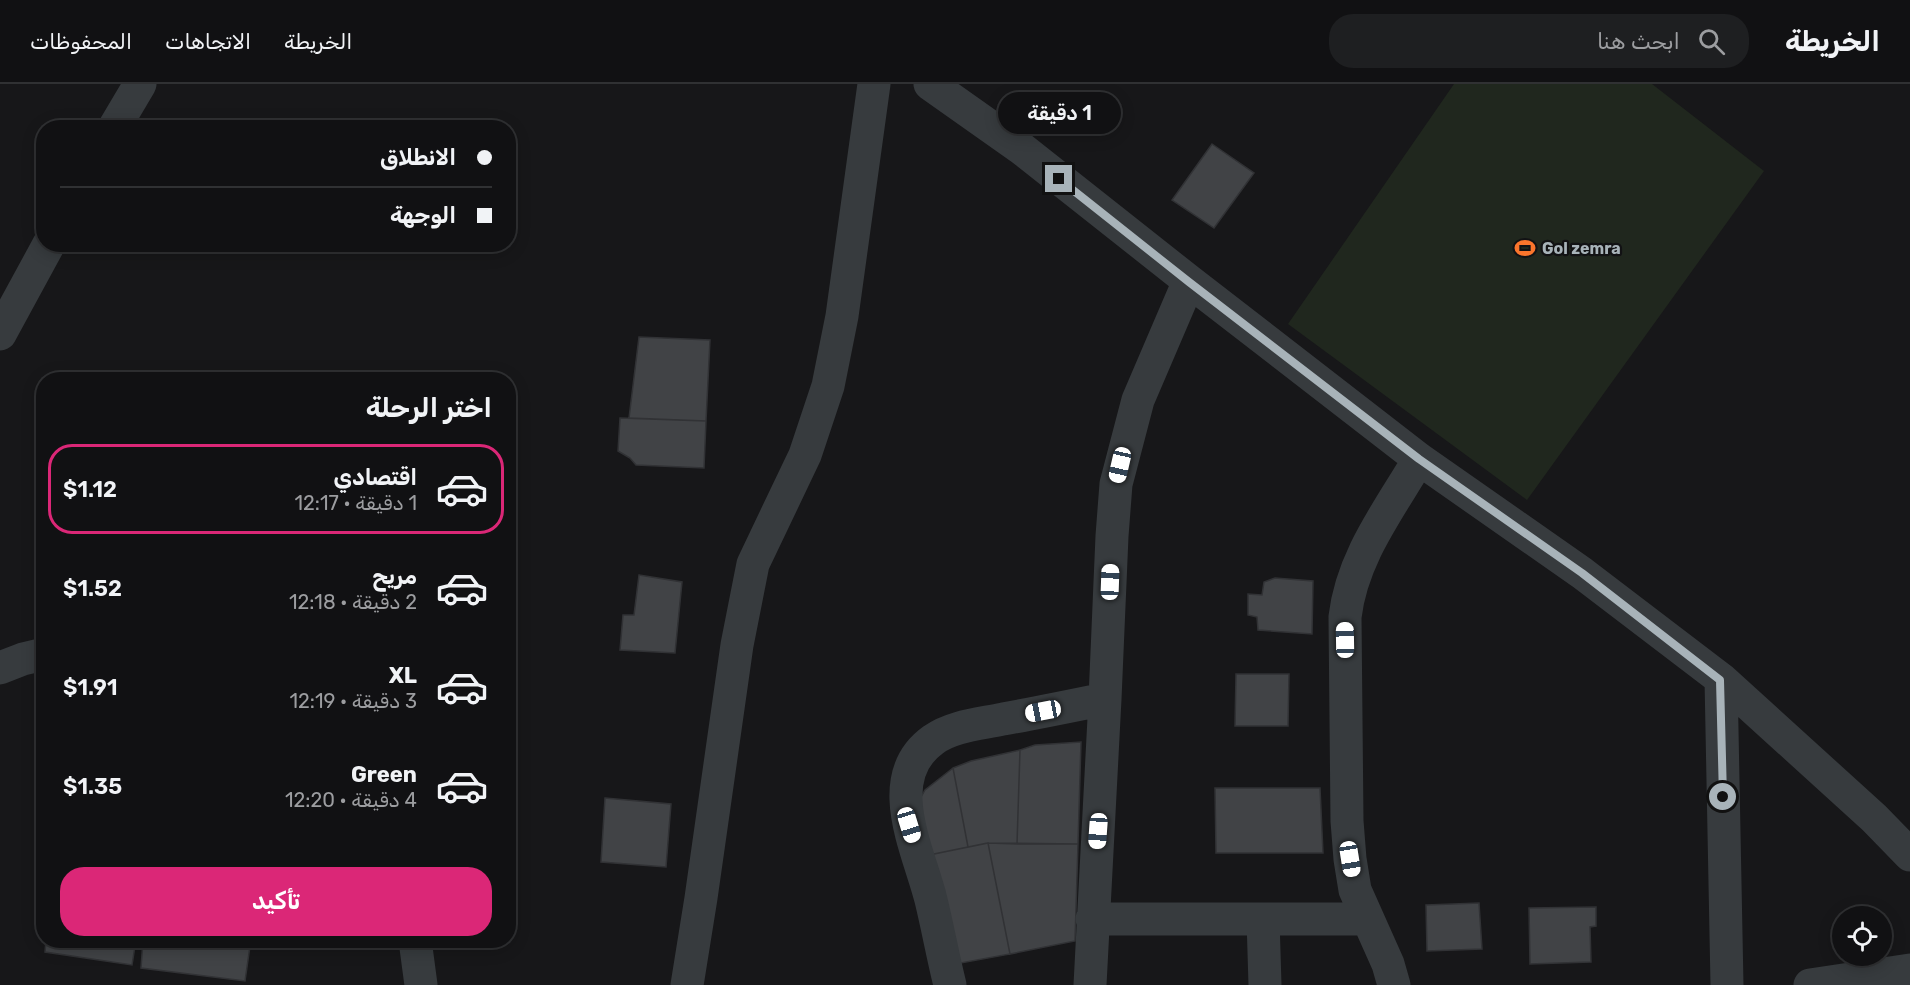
<!DOCTYPE html>
<html lang="ar">
<meta charset="utf-8">
<style>
body{margin:0;font-family:Rubik,Cairo,sans-serif;background:#1e1f21;color:#f1f3f6;direction:rtl;height:100vh;display:flex;flex-direction:column;font-size:22px;white-space:nowrap}
*{box-sizing:border-box;margin:0}
p{font-size:20px;color:#9c9da0}
.icon{flex:none;width:33px;height:33px;fill:none;stroke:currentColor;stroke-width:2;stroke-linecap:round;stroke-linejoin:round}
.map{position:relative;flex:1;overflow:hidden;direction:ltr}
.drawer{position:absolute;left:36px;top:288px;width:480px;height:576px;display:flex;flex-direction:column;background:#111113;border-radius:24px;box-shadow:0 3px 15px #0003,0 0 0 2px #303133;direction:rtl}
.drawer>*{flex:none}
.banner{position:absolute;left:36px;top:36px;width:480px;height:132px;border-radius:24px;box-shadow:0 3px 15px #0003,0 0 0 2px #303133;direction:rtl;display:grid;align-content:center;height:132px;padding:0 24px;background:#111113}
.tools{position:absolute;left:1832px;top:822px;display:grid;gap:12px}
.tools a{display:grid;place-items:center;width:60px;height:60px;border-radius:50%;background:#111113;box-shadow:0 3px 15px #0003,0 0 0 2px #303133;font-size:30px}
.end{position:absolute;width:27px;height:27px;margin:-14px;border:8px solid #a8b3b9;background:#111;box-shadow:0 0 0 3px #111}
.from{border-radius:50%}
.bubble{position:absolute;height:42px;border-radius:21px;background:#111113;box-shadow:0 3px 15px #0003,0 0 0 2px #303133;font-size:20px;font-weight:600;line-height:42px;text-align:center;direction:rtl}
.car{position:absolute;width:18px;height:36px;margin:-18px -9px;border-radius:8px;box-shadow:0 0 4px 2px #0007;background:linear-gradient(#fff 24%,#345 0 40%,#fff 0 76%,#345 0 86%,#fff 0)}
.banner b{display:flex;align-items:center;gap:21px;height:57px;font-size:22px}
.banner b+b{border-top:2px solid #303133}
.banner i{width:15px;height:15px;background:#f1f3f6}
ul{padding:0;list-style:none}
li{display:flex;align-items:center;gap:18px;height:90px;margin:0 12px 9px;padding:0 12px;border:3px solid transparent;border-radius:24px}
li div{flex:1}
li b{display:block;font-size:22px}
li em{font-style:normal;font-weight:600}
li.on{border-color:#db2777}
li>.icon{width:54px;height:54px;stroke-width:1.5}
h2{padding:0 24px;font-size:27px;line-height:72px}
.action{display:flex;gap:12px;margin-top:auto;padding:12px 24px}
.action a{flex:1;height:69px;border-radius:24px;background:#db2777;color:#fff;font-size:24px;font-weight:600;line-height:69px;text-align:center}
header{display:flex;align-items:center;gap:36px;box-sizing:border-box;height:84px;padding:0 30px;background:#111113;border-bottom:2px solid #303133}
header strong{font-size:28px}
nav{display:flex;gap:33px;margin-inline-start:auto;font-size:21px}
.search{width:420px;height:54px;background:#1e1f21;display:flex;align-items:center;gap:15px;box-sizing:border-box;padding:0 21px;border-radius:24px;color:#9c9da0;font-size:22px}
.map>svg:first-child{display:block}
</style>
<header>
<strong>الخريطة</strong>
<div class="search"><svg class="icon" aria-label="search" viewBox="0 0 24 24"><circle cx="10" cy="10" r="6"/><path d="M15 15l6 6"/></svg>ابحث هنا</div>
<nav><a>الخريطة</a><a>الاتجاهات</a><a>المحفوظات</a></nav>
</header>
<div class="map">
<svg width="1910" height="901" viewBox="0 0 1910 901">
<rect width="100%" height="100%" fill="#171719"/>
<path fill="#20271e" d="M1454,0H1652L1764,87L1527,416L1288,240Z"/>
<path fill="#414346" stroke="#313235" stroke-width="1.5" d="M1212,60L1254,89L1214,144L1172,116Z
M639,253L710,256L706,337L629,334Z
M620,334L706,337L704,384L636,381L630,374L618,367Z
M639,491L682,498L675,569L620,566L623,531H634Z
M1275,494L1313,497L1312,550L1258,546L1257,533L1248,531V510L1262,511L1264,498Z
M1236,590H1289L1288,642H1235Z
M1081,658L1078,760H1017L1020,666L1035,661Z
M1020,666L1017,760L988,759L968,763L953,684L971,677Z
M953,684L968,763L929,771L917,720L925,706Z
M1215,704H1320L1323,769H1216Z
M605,714L671,720L666,783L601,778Z
M988,759L1010,870L950,881L929,771Z
M988,759L1078,760L1075,857L1010,870Z
M1479,819L1482,865L1427,867L1426,821Z
M1596,823V842L1590,843L1591,878L1530,880L1529,824Z
M46,856H136L132,881L45,868Z
M143,856H228V858L250,862L245,897L141,884Z"/>
<g fill="none" stroke-linecap="round" stroke-linejoin="round">
<path stroke="#373b3e" stroke-width="33" d="M930,0L1022,65L1189,197L1419,375L1582,489L1721,595L1874,734L1910,771
M114,44L140,0
M0,250L49,160
M0,584L23,575L44,570
M1721,595L1727,901
M1092,835H1367
M1263,835L1265,901
M415,856L421,901
M687,901L701,814L737,561L753,480L805,371L828,302L842,232L874,0
M950,901C943,873 938,845 931,816C919,767 880,694 933,656C952,642 980,640 1003,635C1037,629 1071,622 1105,615
M1090,901L1105,615L1112,452L1116,400L1138,316L1189,197
M1394,901L1388,880L1355,806L1350,775L1347,737L1345,533C1352,473 1389,426 1419,375
M1810,901L1910,886"/>
</g>
<g fill="none" stroke-linecap="round" stroke-linejoin="round">
<path stroke="#a8b3b9" stroke-width="8" d="M1059,95L1189,198L1419,375L1582,489L1720,596L1723,713"/>
</g>
<defs>
<g id="stadium-bare" transform="scale(1.62)"><path d="M0-5a6.5 5 0 1 0 0 10a6.5 5 0 1 0 0-10ZM-3.5-1.8h7v3.6h-7Z" fill="#fb752c" stroke="#121214" stroke-width="2.5" paint-order="stroke"/></g>
</defs>
<g fill-rule="evenodd">
<use href="#stadium-bare" x="1525" y="164"/>
</g>
<g text-anchor="middle" dominant-baseline="central" stroke-width="4.5" stroke-linejoin="round" paint-order="stroke">
<g font-size="16" font-weight="bold" fill="#a8b3b9" stroke="#121214" text-anchor="start">
<text x="1542" y="164">Gol zemra</text>
</g>
</g>
</svg>
<div class="tools">
<a><svg class="icon" aria-label="locate" viewBox="0 0 24 24"><circle cx="12" cy="12" r="6"/><path d="M12 2v4M12 18v4M2 12h4M18 12h4"/></svg></a>
</div>
<i class="end from" style="left:1723px;top:713px"></i>
<i class="end" style="left:1059px;top:95px"></i>
<div class="bubble" style="left:998px;top:8px;width:123px">1 دقيقة</div>
<i class="car" style="left:1120px;top:381px;rotate:193deg"></i>
<i class="car" style="left:1110px;top:498px;rotate:2deg"></i>
<i class="car" style="left:1345px;top:556px;rotate:359deg"></i>
<i class="car" style="left:1043px;top:627px;rotate:259deg"></i>
<i class="car" style="left:909px;top:741px;rotate:163deg"></i>
<i class="car" style="left:1098px;top:747px;rotate:184deg"></i>
<i class="car" style="left:1350px;top:775px;rotate:171deg"></i>
<div class="banner">
<b><i class="from"></i>الانطلاق</b>
<b><i></i>الوجهة</b>
</div>
<section class="drawer">
<h2>اختر الرحلة</h2>
<ul>
<li class="on"><svg class="icon" aria-label="car" viewBox="0 0 24 24"><path d="M5 17H2v-5l4-1 3-4h7l3 4 3 1v5h-3M9 17h6M6 11h13"/><circle cx="7" cy="17" r="2"/><circle cx="17" cy="17" r="2"/></svg><div><b>اقتصادي</b><p>1 دقيقة · 12:17</p></div><em>$1.12</em></li>
<li><svg class="icon" aria-label="car" viewBox="0 0 24 24"><path d="M5 17H2v-5l4-1 3-4h7l3 4 3 1v5h-3M9 17h6M6 11h13"/><circle cx="7" cy="17" r="2"/><circle cx="17" cy="17" r="2"/></svg><div><b>مريح</b><p>2 دقيقة · 12:18</p></div><em>$1.52</em></li>
<li><svg class="icon" aria-label="car" viewBox="0 0 24 24"><path d="M5 17H2v-5l4-1 3-4h7l3 4 3 1v5h-3M9 17h6M6 11h13"/><circle cx="7" cy="17" r="2"/><circle cx="17" cy="17" r="2"/></svg><div><b>XL</b><p>3 دقيقة · 12:19</p></div><em>$1.91</em></li>
<li><svg class="icon" aria-label="car" viewBox="0 0 24 24"><path d="M5 17H2v-5l4-1 3-4h7l3 4 3 1v5h-3M9 17h6M6 11h13"/><circle cx="7" cy="17" r="2"/><circle cx="17" cy="17" r="2"/></svg><div><b>Green</b><p>4 دقيقة · 12:20</p></div><em>$1.35</em></li>
</ul>
<div class="action"><a>تأكيد</a></div>
</section>
</div>
